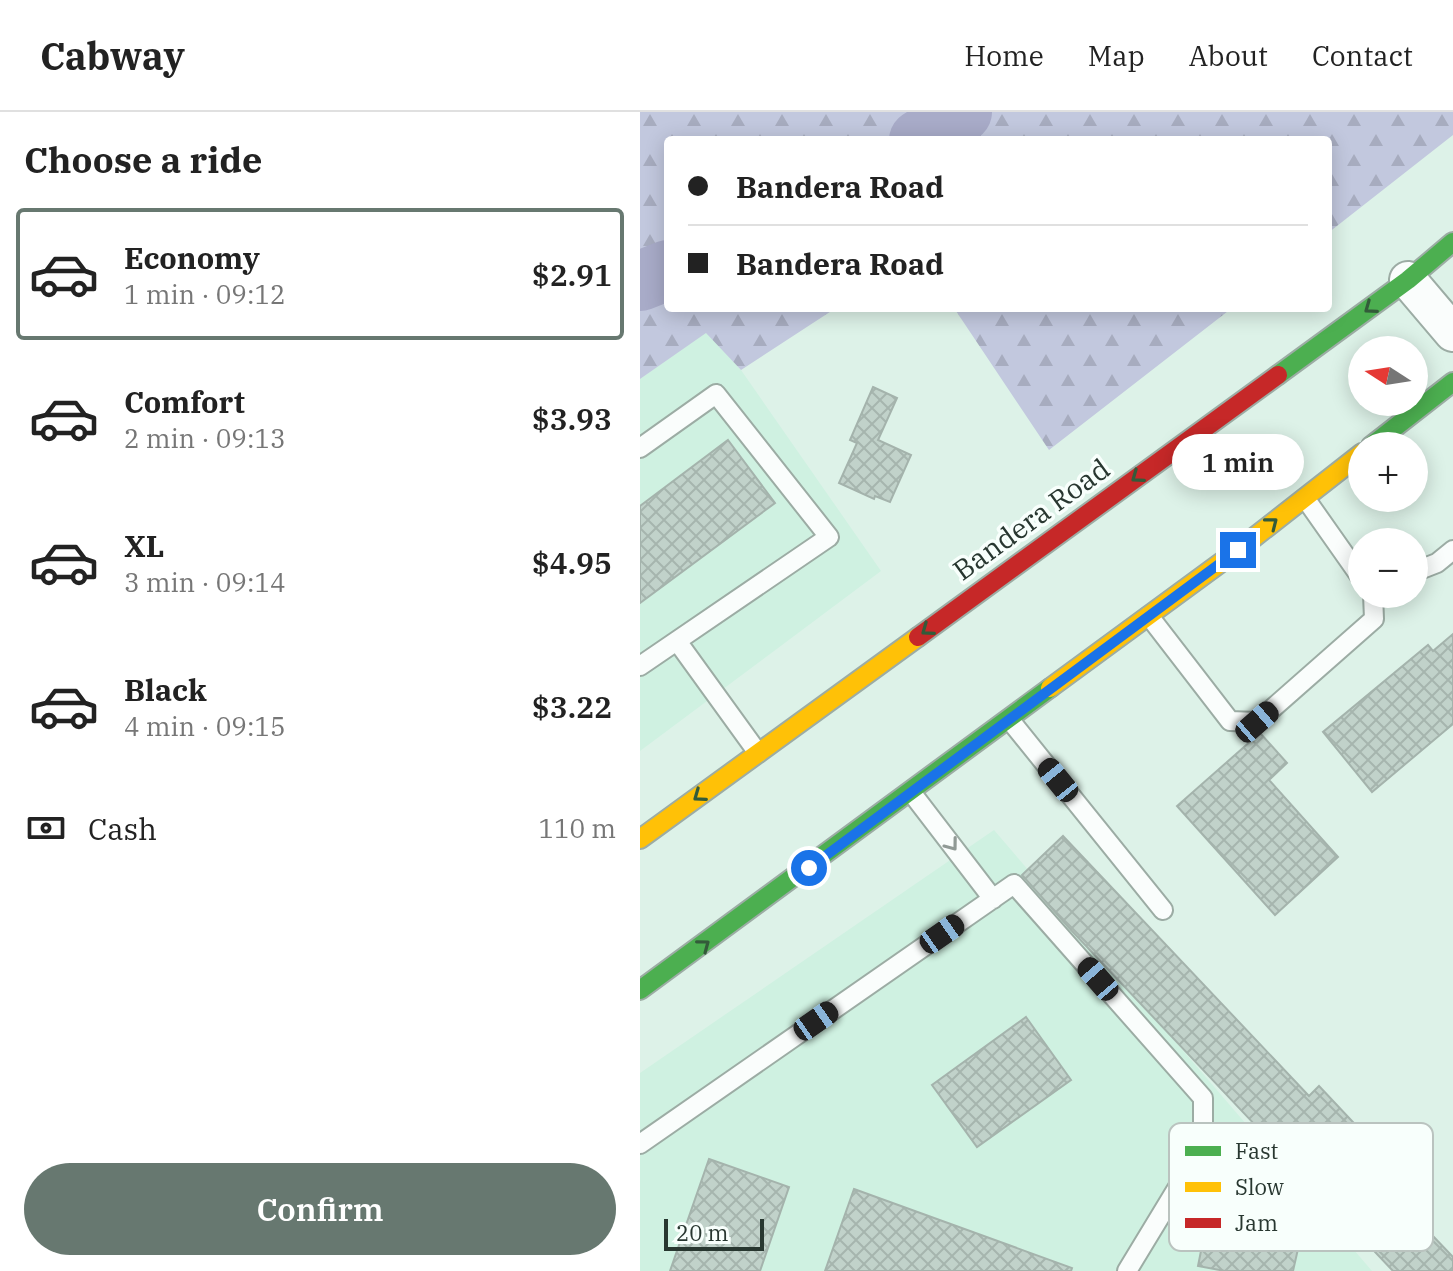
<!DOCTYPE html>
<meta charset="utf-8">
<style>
body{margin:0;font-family:"IBM Plex Serif",serif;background:#f6f6f6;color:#222;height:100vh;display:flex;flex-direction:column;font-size:30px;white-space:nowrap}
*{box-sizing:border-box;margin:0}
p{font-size:26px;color:#767676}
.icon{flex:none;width:44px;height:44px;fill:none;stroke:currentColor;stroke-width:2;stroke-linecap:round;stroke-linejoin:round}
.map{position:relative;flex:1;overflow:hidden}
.details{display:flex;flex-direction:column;background:#fff;width:640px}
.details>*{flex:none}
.hud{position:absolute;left:24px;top:24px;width:668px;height:176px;border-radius:8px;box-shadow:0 4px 20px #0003;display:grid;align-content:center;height:176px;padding:0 24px;background:#fff}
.needle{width:52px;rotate:282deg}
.buttons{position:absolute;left:708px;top:224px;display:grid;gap:16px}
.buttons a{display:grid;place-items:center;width:80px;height:80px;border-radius:50%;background:#fff;box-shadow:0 4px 20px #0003;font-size:40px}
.scale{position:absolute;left:24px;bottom:20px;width:100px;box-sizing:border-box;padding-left:8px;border:4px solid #283730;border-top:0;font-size:22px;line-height:28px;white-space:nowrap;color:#283730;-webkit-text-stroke:6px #f8fffc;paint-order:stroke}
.end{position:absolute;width:36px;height:36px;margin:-18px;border:10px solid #1a73e8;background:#fff;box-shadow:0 0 0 4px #fff}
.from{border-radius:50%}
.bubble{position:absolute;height:56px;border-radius:28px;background:#fff;box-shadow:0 4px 20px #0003;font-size:26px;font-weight:600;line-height:56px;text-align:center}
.car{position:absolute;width:24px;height:48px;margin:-24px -12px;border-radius:10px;box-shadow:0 0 6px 2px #0007;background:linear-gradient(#222 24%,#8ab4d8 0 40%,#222 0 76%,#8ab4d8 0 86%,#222 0)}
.hud b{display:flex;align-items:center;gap:28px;height:76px;font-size:30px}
.hud b+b{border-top:2px solid #e0e0e0}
.hud i{width:20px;height:20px;background:#222}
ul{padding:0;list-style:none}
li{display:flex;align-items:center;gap:24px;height:132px;margin:0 16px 12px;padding:0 8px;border:4px solid transparent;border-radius:8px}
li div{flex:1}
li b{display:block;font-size:30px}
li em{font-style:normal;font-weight:600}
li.selected{border-color:#677870}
li>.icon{width:72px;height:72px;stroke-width:1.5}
h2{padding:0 24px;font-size:36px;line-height:96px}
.pay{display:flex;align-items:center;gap:20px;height:88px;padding:0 24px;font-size:30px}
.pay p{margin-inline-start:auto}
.button{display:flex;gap:16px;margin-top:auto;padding:16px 24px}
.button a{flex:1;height:92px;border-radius:48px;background:#677870;color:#fff;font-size:32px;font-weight:600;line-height:92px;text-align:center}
header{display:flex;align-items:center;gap:48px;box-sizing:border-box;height:112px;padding:0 40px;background:#fff;border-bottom:2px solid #e0e0e0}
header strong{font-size:38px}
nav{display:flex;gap:44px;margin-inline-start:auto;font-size:28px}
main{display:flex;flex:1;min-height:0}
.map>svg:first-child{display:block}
</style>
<header>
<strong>Cabway</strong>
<nav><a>Home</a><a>Map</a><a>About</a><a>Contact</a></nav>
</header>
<main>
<section class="details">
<h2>Choose a ride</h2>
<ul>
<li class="selected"><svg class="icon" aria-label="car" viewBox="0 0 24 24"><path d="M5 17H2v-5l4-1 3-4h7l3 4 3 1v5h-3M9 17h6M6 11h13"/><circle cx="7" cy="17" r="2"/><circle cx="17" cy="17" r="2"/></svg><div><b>Economy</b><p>1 min · 09:12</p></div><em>$2.91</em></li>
<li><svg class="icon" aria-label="car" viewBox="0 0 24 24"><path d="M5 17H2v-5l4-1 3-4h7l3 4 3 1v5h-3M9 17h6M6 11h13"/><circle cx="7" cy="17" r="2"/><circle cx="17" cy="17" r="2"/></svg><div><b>Comfort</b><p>2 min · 09:13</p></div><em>$3.93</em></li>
<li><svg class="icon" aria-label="car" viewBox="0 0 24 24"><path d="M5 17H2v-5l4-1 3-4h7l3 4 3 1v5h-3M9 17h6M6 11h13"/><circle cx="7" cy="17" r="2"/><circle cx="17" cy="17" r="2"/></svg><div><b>XL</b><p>3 min · 09:14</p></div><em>$4.95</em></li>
<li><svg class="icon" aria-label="car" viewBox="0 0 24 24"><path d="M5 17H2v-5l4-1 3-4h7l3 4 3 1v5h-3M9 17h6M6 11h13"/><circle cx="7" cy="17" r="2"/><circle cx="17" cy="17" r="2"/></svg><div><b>Black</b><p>4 min · 09:15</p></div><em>$3.22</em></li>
</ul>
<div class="pay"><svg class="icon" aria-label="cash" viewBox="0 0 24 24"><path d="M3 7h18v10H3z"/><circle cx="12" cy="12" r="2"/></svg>Cash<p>110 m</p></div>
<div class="button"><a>Confirm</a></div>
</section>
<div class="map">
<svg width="813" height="1159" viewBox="0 0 813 1159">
<defs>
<pattern id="forest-firs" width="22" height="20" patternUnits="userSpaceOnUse" patternTransform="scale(2)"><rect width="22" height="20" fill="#c2c8de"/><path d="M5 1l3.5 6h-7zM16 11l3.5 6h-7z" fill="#a7acbf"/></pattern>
<pattern id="building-cross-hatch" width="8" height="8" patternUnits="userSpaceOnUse" patternTransform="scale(2)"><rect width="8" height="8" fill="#c1d2ca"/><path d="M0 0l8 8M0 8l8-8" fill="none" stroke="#a6b5ae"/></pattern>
</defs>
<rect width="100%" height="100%" fill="#ddf2e8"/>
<path fill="#cff1e1" d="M66,220L101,258L241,459L0,639V267Z
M354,718L732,1159H0V961Z"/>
<path fill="url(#forest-firs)" d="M0,0H813V23L688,121V28H28V196H196L101,258L66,221L0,267Z
M314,196H592L409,338Z"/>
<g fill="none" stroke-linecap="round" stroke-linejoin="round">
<path stroke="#a8abc8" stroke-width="60" d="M279,28L322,0
M0,169L28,158"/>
</g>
<path fill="url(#building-cross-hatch)" stroke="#a4b3ac" stroke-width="2" d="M233,275L257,286L238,328L271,343L250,390L235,384L234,387L199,371L217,331L210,328Z
M88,328L135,391L0,491V394Z
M813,522V612L732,680L683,620L788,533L793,539Z
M620,621L647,651L629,668L698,745L635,803L537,694Z
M423,724L669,984L679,974L742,1041L727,1055L813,1145V1159H753L431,818L382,763Z
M386,905L431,968L337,1035L292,973Z
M69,1047L149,1075L120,1159H30Z
M214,1077L432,1156L431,1159H185Z
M567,1109L660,1128L653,1159H585L558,1154Z"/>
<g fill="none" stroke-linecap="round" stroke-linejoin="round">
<g stroke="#9caca4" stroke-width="22">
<path id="lane" d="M0,336L76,282L189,425L0,554
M665,386L722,467
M774,460L797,451L813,438
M509,504L590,609L617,610L734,507L733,482
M37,529L118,641
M369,607L523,798
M271,680L353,787
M0,1032L374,772L563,986V1015L558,1042L487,1159"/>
</g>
<g stroke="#9caca4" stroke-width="40">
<path id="street" d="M768,168L813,221"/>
</g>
<g stroke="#9caca4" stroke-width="22">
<path id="fast" d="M638,263L768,168L813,130
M731,334L813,270
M0,878L410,576"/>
</g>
<g stroke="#9caca4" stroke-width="22">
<path id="slow" d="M410,576L598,438L722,341
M0,727L278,525"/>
</g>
<g stroke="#9caca4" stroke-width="22">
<path id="jam" d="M278,525L638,263"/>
</g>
<use href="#lane" stroke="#fafdfc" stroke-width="18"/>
<use href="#street" stroke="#fafdfc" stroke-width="36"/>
<use href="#fast" stroke="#4caf50" stroke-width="18"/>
<use href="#slow" stroke="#ffc107" stroke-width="18"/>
<use href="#jam" stroke="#c62828" stroke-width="18"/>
</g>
<defs><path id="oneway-chevron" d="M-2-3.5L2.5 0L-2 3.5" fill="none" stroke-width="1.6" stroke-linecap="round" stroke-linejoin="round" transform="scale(2)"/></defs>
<g stroke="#335b3a">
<use href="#oneway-chevron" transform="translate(730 196) rotate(144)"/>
<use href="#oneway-chevron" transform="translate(497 365) rotate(144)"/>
<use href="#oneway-chevron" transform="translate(632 411) rotate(-38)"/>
<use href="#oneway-chevron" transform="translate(287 518) rotate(144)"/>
<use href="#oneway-chevron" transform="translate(59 684) rotate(144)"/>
<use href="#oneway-chevron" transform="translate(64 833) rotate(-37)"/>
</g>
<use stroke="#919a96" href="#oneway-chevron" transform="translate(312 733) rotate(53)"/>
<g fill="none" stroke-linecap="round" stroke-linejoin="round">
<path stroke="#1a73e8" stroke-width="10" d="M169,756L598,438"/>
</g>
<g text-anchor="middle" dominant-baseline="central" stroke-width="7" stroke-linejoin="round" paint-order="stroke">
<g font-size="28" fill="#283730" stroke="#f8fffc">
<text transform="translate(391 407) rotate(-36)">Bandera Road</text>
</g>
</g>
<rect x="529" y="1011" width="264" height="128" rx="12" fill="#f8fffc" stroke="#bac3bf" stroke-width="2"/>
<rect x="545" y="1034" width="36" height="10" fill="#4caf50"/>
<rect x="545" y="1070" width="36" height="10" fill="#ffc107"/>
<rect x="545" y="1106" width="36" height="10" fill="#c62828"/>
<g font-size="22" fill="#283730">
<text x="595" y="1047">Fast</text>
<text x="595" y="1083">Slow</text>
<text x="595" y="1119">Jam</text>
</g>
</svg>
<div class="buttons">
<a><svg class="needle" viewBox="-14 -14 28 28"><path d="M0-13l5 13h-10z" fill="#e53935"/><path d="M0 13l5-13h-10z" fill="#767676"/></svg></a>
<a>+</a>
<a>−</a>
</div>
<div class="scale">20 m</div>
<i class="end from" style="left:169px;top:756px"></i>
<i class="end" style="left:598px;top:438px"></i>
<div class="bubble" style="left:532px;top:322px;width:132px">1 min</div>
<i class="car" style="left:617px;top:610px;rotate:49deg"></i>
<i class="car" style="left:418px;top:668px;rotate:321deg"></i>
<i class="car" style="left:302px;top:822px;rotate:55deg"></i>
<i class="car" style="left:458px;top:867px;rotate:319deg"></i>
<i class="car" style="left:176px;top:909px;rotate:55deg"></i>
<div class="hud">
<b><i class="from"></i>Bandera Road</b>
<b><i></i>Bandera Road</b>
</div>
</div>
</main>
